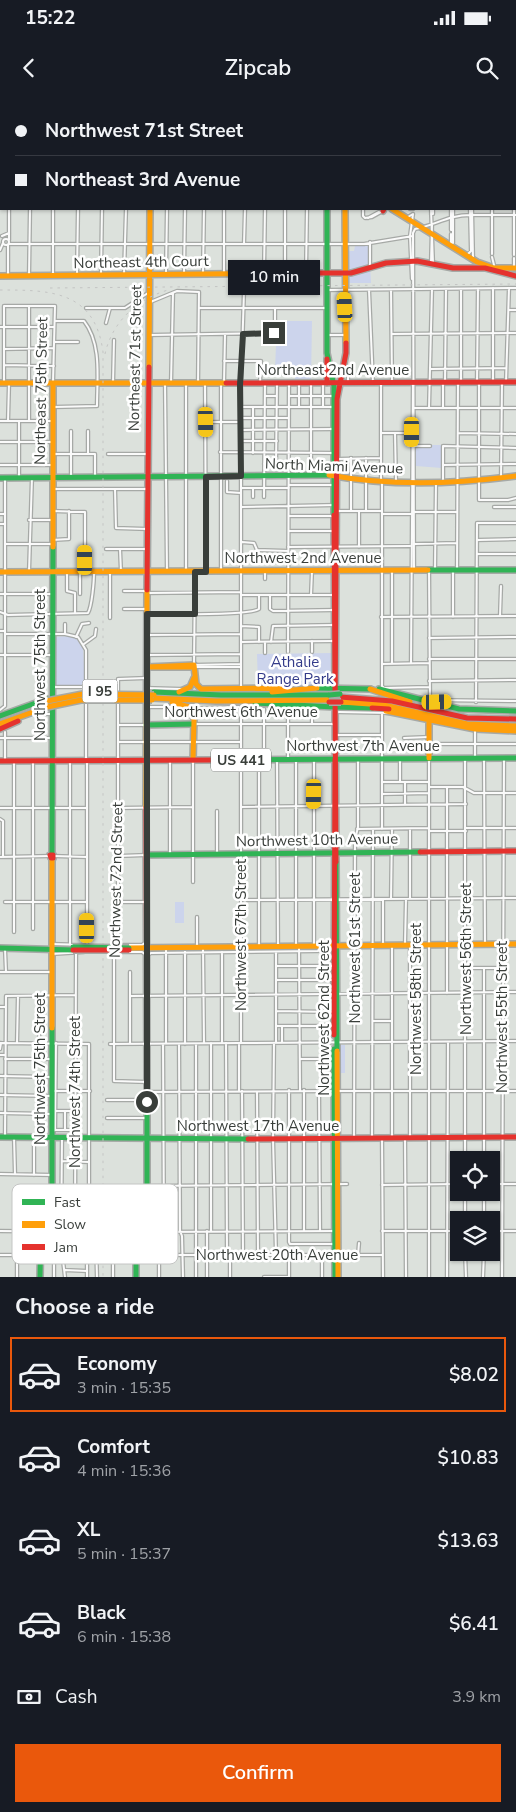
<!DOCTYPE html>
<meta charset="utf-8">
<style>
body{margin:0;font-family:"Nunito Sans",sans-serif;background:#242831;color:#f1f3f6;height:100vh;display:flex;flex-direction:column;font-size:19px;white-space:nowrap}
*{box-sizing:border-box;margin:0}
p{font-size:16px;color:#9ea1a6}
.icon{flex:none;width:28px;height:28px;fill:none;stroke:currentColor;stroke-width:2;stroke-linecap:round;stroke-linejoin:round}
.map{position:relative;height:1177px;overflow:hidden}
.side{display:flex;flex-direction:column;background:#171b24;flex:1}
.side>*{flex:none}
.banner{position:absolute;left:0px;top:0px;width:516px;height:110px;box-shadow:0 1px 4px #0004;display:grid;align-content:center;height:110px;padding:0 15px;background:#171b24}
.tools{position:absolute;left:450px;top:1051px;display:grid;gap:10px}
.tools a{display:grid;place-items:center;width:50px;height:50px;border-radius:0px;background:#171b24;box-shadow:0 1px 4px #0004;font-size:25px}
.end{position:absolute;width:22px;height:22px;margin:-11px;border:6px solid #393e3a;background:#fff;box-shadow:0 0 0 2px #fff}
.from{border-radius:50%}
.bubble{position:absolute;height:35px;border-radius:0px;background:#171b24;box-shadow:0 1px 4px #0004;font-size:16px;font-weight:600;line-height:35px;text-align:center}
.car{position:absolute;width:15px;height:30px;margin:-15px -8px;border-radius:6px;box-shadow:0 0 4px 1px #0007;background:linear-gradient(#f5c518 24%,#345 0 40%,#f5c518 0 76%,#345 0 86%,#f5c518 0)}
.banner b{display:flex;align-items:center;gap:18px;height:48px;font-size:19px}
.banner b+b{border-top:1px solid #363941}
.banner i{width:12px;height:12px;background:#f1f3f6}
ul{padding:0;list-style:none}
li{display:flex;align-items:center;gap:15px;height:75px;margin:0 10px 8px;padding:0 5px;border:2px solid transparent;border-radius:0px}
li div{flex:1}
li b{display:block;font-size:19px}
li em{font-style:normal;font-weight:600}
li.selected{border-color:#ea580c}
li>.icon{width:45px;height:45px;stroke-width:1.5}
h2{padding:0 15px;font-size:22px;line-height:60px}
.pay{display:flex;align-items:center;gap:12px;height:55px;padding:0 15px;font-size:19px}
.pay p{margin-inline-start:auto}
.primary-button{display:flex;gap:10px;margin-top:auto;padding:10px 15px}
.primary-button a{flex:1;height:58px;border-radius:0px;background:#ea580c;color:#fff;font-size:20px;font-weight:600;line-height:58px;text-align:center}
.status{display:flex;justify-content:space-between;align-items:center;height:35px;padding:0 25px;background:#171b24;direction:ltr}
.status svg{height:14px;fill:currentColor}
header{display:flex;justify-content:space-between;align-items:center;height:65px;padding:0 15px;background:#171b24;font-size:22px;font-weight:600}
.map>svg:first-child{display:block}
</style>
<div class="status"><b>15:22</b><svg viewBox="0 0 49 12"><path d="M0 12V9h3v3zM5 12V6h3v6zM10 12V3h3v9zM15 12V0h3v12zM26 1h20v11H26zM47 4h2v5h-2z"/></svg></div>
<header><svg class="icon" aria-label="back" viewBox="0 0 24 24"><path d="M15 5l-7 7 7 7"/></svg>Zipcab<svg class="icon" aria-label="search" viewBox="0 0 24 24"><circle cx="10" cy="10" r="6"/><path d="M15 15l6 6"/></svg></header>
<div class="map">
<svg width="516" height="1177" viewBox="0 0 516 1177">
<rect width="100%" height="100%" fill="#dce1dc"/>
<path fill="#ccd4ec" d="M355,146H369L371,183H346V151H354Z
M277,221H312L311,281L295,280V270H275Z
M415,345H442V368L416,366Z
M70,536L76,538L83,545L85,586H54L55,537Z
M333,553L332,586L258,587L257,554Z
M175,802H184V823H175Z
M338,945H345V973H338Z"/>
<g fill="none" stroke-linecap="round" stroke-linejoin="round">
<g stroke="#a6a9a6" stroke-width="4.5">
<path id="street" d="M74,0V1
M151,0V1
M203,0V1
M492,0V1
M10,1V0
M32,1V0
M54,1V0
M94,1V0
M114,1V0
M133,1L135,0
M149,1V0
M169,1V0
M179,1V0
M0,13L1,14
M515,54L516,53
M53,109V176
M363,109V116L365,118L372,117L381,112
M410,109H413
M431,109L433,163
M451,109V130H453
M453,109V143
M472,109L473,157
M431,114H433V109
M473,115H516
M408,117L413,114L410,136L412,179
M368,118L379,112
M2,136L9,133
M3 142a3 3 0 1 1 6 0a3 3 0 1 1-6 0Z
M9,140V109
M9,144H364L413,136
M244,144L245,109
M451,145V134
M0,150L3,143
M468,154L471,151L470,109
M492,154V109
M514,155V109
M492,157L494,165
M431,163L432,125
M514,166V158
M370,167V142
M166,173L167,109
M203,173L204,109
M224,173V109
M264,173L265,109
M285,173V109
M306,173L307,109
M8,175V145
M77,175L78,109
M101,175L102,109
M124,175L126,109
M184,175L185,109
M29,176L30,109
M328,190L516,188
M369,190L373,283
M391,190L392,282
M148,203L177,191L199,192L198,283
M29,206V321
M86,208H125L148,193
M199,208H326
M509,210H516
M106,223L110,208
M0,227H54
M392,234L516,233
M150,235L275,233V208
M328,235H346
M54,242H78
M4,249L54,248
M224,261H261L260,283
M4,265L54,266
M344,268L348,271V283
M431,269L506,268
M493,281V188
M445,282L446,189
M461,282V189
M477,282L478,189
M479,282V400H508L516,398
M506,282L509,188
M4,283V206H55L53,282
M113,283L114,240
M165,283L167,472
M171,283L173,193
M205,283L206,471
M224,283L225,235
M381,283V382
M221,284V471
M265,296H277
M289,296H334
M54,307L97,306C97,279 102,244 84,221H55
M242,307H334
M299,307V283
M323,307V283
M253,308V353
M413,308H516
M429,308L432,189
M443,308V283
M241,318H289
M0,321H52
M8,321L9,284
M19,321V377
M206,322H241
M242,330L335,329
M71,331V376
M381,333H411
M395,333L396,382
M458,333L516,334
M241,341H277
M0,342H52
M415,346H430
M220,352L335,353
M54,354H95V376
M88,354V331
M108,354H147
M366,358V411
M338,359L381,358
M264,364L289,365
M276,364L277,283
M0,365H52
M443,365L516,364
M311,375V283
M501,378L502,283
M443,379V346L516,348
M227,381V392L241,393
M382,382V586L384,588L429,587
M289,385H334
M241,388H289
M52,389H147
M115,389L116,428L147,429
M253,397V388
M264,397L265,283
M242,407L335,405
M494,407H516
M52,411L85,412V472
M337,411H382
M351,411V358
M359,412V447
M415,412H457
M0,414H5
M383,414H411
M289,416H334
M29,420H52
M0,424H5
M289,431H334
M52,440L69,439V411
M478,440L516,439
M242,442L254,443L257,450L288,451
M5,444H52
M415,444L457,443
M288,447L410,446
M106,449H147
M120,449L121,472
M478,454H516
M414,469L413,133L415,129C436,125 448,115 471,115
M429,470L430,600L516,601
M435,470L436,382
M457,470L458,282
M186,471V283
M29,472L32,377
M67,472V491L75,493V513
M80,472V494
M195,472L194,565L241,564
M265,472V479
M124,491H147
M149,493L241,492
M0,494H52
M242,495H334
M270,495V509L273,511L334,510
M311,495L312,471
M124,509H147
M0,512L8,515L88,513C92,506 94,481 94,472
M147,514C166,514 249,516 259,509V495
M500,516L501,486
M381,517L516,516
M453,517V470
M110,518V472
M65,524V534
M241,526L259,527V542
M0,531H5
M5,534H65L78,537L86,550V594
M148,535L241,534
M76,537L82,524L89,523
M429,538L516,537
M312,541V552
M242,542L335,541
M265,542V553
M271,542L273,526L334,525
M84,544L95,536L96,529
M288,552L289,283
M0,555H52
M147,555L241,554
M429,559H516
M392,563V470
M411,563L413,282
M382,564L429,563
M194,567H241
M146,578L118,579V845L114,856V981L147,982
M429,581L516,580
M52,587H86
M146,588L181,589
M241,588V285L244,191
M476,602L477,423H516
M146,607H184
M264,609V659
M0,610L5,606V378
M339,612L389,613
M46,614H52
M195,617L197,611L202,608L239,607L241,611V943
M194,624H334
M312,624V610
M119,625H146
M337,635H382
M0,638H52
M404,638L429,637
M118,642H240
M429,644H516
M475,657V629
M400,658V682
M429,658V1177
M484,658L485,843
M86,659V601
M277,659L278,847
M288,659V609
M296,659V847
M314,659V847
M5,660V632
M170,660V754
M259,660V847
M14,661V832
M33,661V829
M382,682H429
M405,682V705
M430,687H463L474,693H516
M382,694L429,693
M241,707L466,704
M0,708H87
M118,708L193,707
M0,719L3,721V757
M466,728H516
M357,729L429,728
M382,729V613
M410,729V799
M429,731H466
M217,753V711
M54,756L87,757
M119,756L146,755
M0,757L50,756
M193,782V660
M391,799L392,729
M241,800L516,798
M5,802H87
M118,802H146
M197,817V847
M52,844L87,845
M405,844L406,799
M70,845V661
M118,845H142L146,842
M383,845V799
M299,847L300,990
M166,848V943
M203,848L204,943
M5,849L6,872
M115,852H142L146,855
M185,852V944
M222,852V943
M52,854L84,852L87,849V661
M148,855L151,853L318,851L320,847
M276,866H333
M466,868H502
M0,872H52
M130,872V944
M277,880H334
M447,893V688
M131,896L516,892
M0,907H5
M276,911L333,912
M373,921H392
M276,926H333
M282,926V943
M276,942V852
M0,943L89,944V1132
M17,943L18,896
M39,943L40,895
M211,943V1131
M226,943L227,1152L230,1159V1177
M241,943L516,941
M248,943H273
M274,943L273,1039L276,1154
M110,944L240,943
M163,944L164,1133
M179,944L180,1131L182,1136L183,1177
M196,944V1177
M0,949L1,943
M0,955H5
M5,959H52
M300,959H334
M0,976L52,977
M289,990V1142L290,1144H334
M304,990V1130
M54,991H90
M239,991V943
M242,991L243,1154
M319,991L320,1131
M338,991H516
M147,992L334,991
M257,992L258,1154
M0,995L52,996
M107,1000H147
M56,1011H73
M0,1013L52,1014
M107,1018H147
M65,1029V1011
M55,1030H72
M52,1031L55,1030L56,943
M5,1036L6,896L76,895
M14,1037L15,1074
M62,1038L61,1144L65,1177
M354,1038L355,740L358,727V659
M372,1038L373,729
M382,1038L383,1177
M392,1038V846
M405,1038L406,1177
M410,1038V846
M465,1060V660
M484,1060V869
M62,1061L89,1062
M0,1074L53,1075
M34,1075V1038
M491,1084H516
M382,1085L459,1084
M52,1086L90,1087
M147,1086L347,1084
M465,1092V1120
M484,1120V1092
M0,1131L96,1132L97,1134
M382,1131H459
M491,1131H516
M54,1132V1177
M75,1132L76,852
M105,1132H135
M113,1132V1177
M147,1132L335,1131
M159,1133V1177
M54,1141L96,1142L97,1177
M62,1151H84L87,1153V1177
M465,1152L466,1177
M0,1155H17
M113,1155H382
M358,1155L359,1143
M65,1170L87,1171
M17,1177V1131
M207,1177V1131
M264,1177H289
M289,1177V1157
M322,1177V1157
M447,1177L448,942
M483,1177L484,1152
M502,1177L504,658"/>
</g>
<g stroke="#a6a9a6" stroke-width="8">
<path id="fast" d="M0,94H1
M327,109V253L334,286V415
M0,378L329,375
M428,470H516
M317,588L370,589
M379,589L459,609L516,611
M154,592L221,595H329
M255,603L334,607
M334,607L373,608
M0,616L47,599
M146,625L194,624
M212,660L516,658
M52,755L53,447
M146,755L420,752
M336,762L337,951
M0,848L73,850
M334,949L335,1177
M0,1037L248,1039
M40,1177L41,1123L52,1086V928
M136,1177V1132H147V982"/>
</g>
<g stroke="#a6a9a6" stroke-width="8">
<path id="slow" d="M345,109L346,243
M392,109L477,162L494,168H516
M0,176L298,173
M149,267L150,109
M0,283H226
M329,375C388,386 456,384 516,376
M53,447V283
M0,472L428,470
M147,567L194,565L196,584L201,589L288,588
M147,567H194
M370,589L410,602
M179,592L190,587L194,578
M272,592L317,588
M152,598L216,601L329,600
M172,602L189,607L194,619
M341,602L384,605L467,624L516,626
M386,611L475,629L516,631
M429,620V658
M0,624L47,607
M193,660L194,619
M146,707L147,490
M52,758V928
M129,848L516,844
M337,951L338,1177"/>
</g>
<g stroke="#a6a9a6" stroke-width="8">
<path id="jam" d="M383,111L384,109
M298,173H351L386,163L417,161L453,168H485L516,176
M327,259V283
M226,283L516,282
M334,415L336,762
M147,490L149,267
M340,597L392,601L467,618L516,619
M372,608L389,609
M335,624L337,299L346,253V243
M0,629L18,621
M0,661L212,660
M146,707L147,982
M420,752L516,751
M50,755H53V758H51Z
M334,935L335,659
M248,1039L516,1037"/>
</g>
<use href="#street" stroke="#fafafa" stroke-width="2"/>
<use href="#fast" stroke="#30b455" stroke-width="5"/>
<use href="#slow" stroke="#ff9f0a" stroke-width="5"/>
<use href="#jam" stroke="#e5322d" stroke-width="5"/>
<path stroke="#c4c5c4" stroke-width="1" stroke-dasharray="2.5 5" stroke-linecap="butt" d="M50,188L516,184
M0,190C49,190 95,190 103,252V1177
M105,254C112,222 137,199 168,190"/>
<g stroke="#a6a9a6" stroke-width="8" stroke-linecap="butt">
<path id="fast-bridge" d="M329,595L340,594
M73,847L129,848"/>
</g>
<g stroke="#a6a9a6" stroke-width="8" stroke-linecap="butt">
<path id="slow-bridge" d="M47,601L83,594L154,595
M47,607L81,600H152"/>
</g>
<g stroke="#a6a9a6" stroke-width="8" stroke-linecap="butt">
<path id="jam-bridge" d="M329,602H341
M73,850H129"/>
</g>
<use href="#fast-bridge" stroke="#30b455" stroke-width="5"/>
<use href="#slow-bridge" stroke="#ff9f0a" stroke-width="5"/>
<use href="#jam-bridge" stroke="#e5322d" stroke-width="5"/>
</g>
<g fill="none" stroke-linecap="round" stroke-linejoin="round">
<path stroke="#393e3a" stroke-width="6" d="M147,1002V514H195V472H206V377L241,376L240,285L243,234L274,233"/>
</g>
<g text-anchor="middle" dominant-baseline="central" stroke-width="5" stroke-linejoin="round" paint-order="stroke">
<g fill="#fff" stroke="#747875" stroke-width="1">
<rect x="82.5" y="579.5" width="35" height="23" rx="4"/>
<rect x="211" y="648.5" width="60" height="23" rx="4"/>
</g>
<g font-size="14" font-weight="bold" fill="#393e3a">
<text x="100" y="591">I 95</text>
<text x="241" y="660">US 441</text>
</g>
<g font-size="15" fill="#393e3a" stroke="#fff">
<text transform="translate(141 162) rotate(-1)">Northeast 4th Court</text>
<text transform="translate(135 258) rotate(-89)">Northeast 71st Street</text>
<text x="333" y="270">Northeast 2nd Avenue</text>
<text transform="translate(41 291) rotate(-89)">Northeast 75th Street</text>
<text transform="translate(334 366) rotate(2)">North Miami Avenue</text>
<text x="303" y="458">Northwest 2nd Avenue</text>
<text transform="translate(40 565) rotate(-90)">Northwest 75th Street</text>
<text x="241" y="612">Northwest 6th Avenue</text>
<text x="363" y="646">Northwest 7th Avenue</text>
<text transform="translate(317 740) rotate(-1)">Northwest 10th Avenue</text>
<text transform="translate(116 780) rotate(-89)">Northwest 72nd Street</text>
<text transform="translate(241 835) rotate(-90)">Northwest 67th Street</text>
<text transform="translate(355 848) rotate(-90)">Northwest 61st Street</text>
<text transform="translate(466 859) rotate(-90)">Northwest 56th Street</text>
<text transform="translate(416 899) rotate(-90)">Northwest 58th Street</text>
<text transform="translate(502 917) rotate(-90)">Northwest 55th Street</text>
<text transform="translate(324 918) rotate(-90)">Northwest 62nd Street</text>
<text transform="translate(40 969) rotate(-90)">Northwest 75th Street</text>
<text transform="translate(75 992) rotate(-90)">Northwest 74th Street</text>
<text x="258" y="1026">Northwest 17th Avenue</text>
<text x="277" y="1155">Northwest 20th Avenue</text>
</g>
<g font-size="15" fill="#333b89" stroke="#fff">
<text x="295" y="562">Athalie<tspan x="295" dy="17">Range Park</tspan></text>
</g>
</g>
<rect x="12" y="1084" width="166" height="80" rx="8" fill="#fff" stroke="#c4c5c4" stroke-width="1"/>
<rect x="22" y="1099" width="23" height="6" fill="#30b455"/>
<rect x="22" y="1121" width="23" height="7" fill="#ff9f0a"/>
<rect x="22" y="1144" width="23" height="6" fill="#e5322d"/>
<g font-size="14" fill="#393e3a">
<text x="54" y="1107">Fast</text>
<text x="54" y="1129">Slow</text>
<text x="54" y="1152">Jam</text>
</g>
</svg>
<div class="tools">
<a><svg class="icon" aria-label="locate" viewBox="0 0 24 24"><circle cx="12" cy="12" r="6"/><path d="M12 2v4M12 18v4M2 12h4M18 12h4"/></svg></a>
<a><svg class="icon" aria-label="layers" viewBox="0 0 24 24"><path d="M12 4l9 5-9 5-9-5zM3 14l9 5 9-5"/></svg></a>
</div>
<i class="end from" style="left:147px;top:1002px"></i>
<i class="end" style="left:274px;top:233px"></i>
<div class="bubble" style="left:228px;top:160px;width:92px">10 min</div>
<i class="car" style="left:345px;top:207px;rotate:357deg"></i>
<i class="car" style="left:206px;top:322px;rotate:179deg"></i>
<i class="car" style="left:412px;top:332px;rotate:180deg"></i>
<i class="car" style="left:85px;top:460px;rotate:0deg"></i>
<i class="car" style="left:437px;top:602px;rotate:89deg"></i>
<i class="car" style="left:314px;top:694px;rotate:181deg"></i>
<i class="car" style="left:87px;top:828px;rotate:0deg"></i>
<div class="banner">
<b><i class="from"></i>Northwest 71st Street</b>
<b><i></i>Northeast 3rd Avenue</b>
</div>
</div>
<section class="side">
<h2>Choose a ride</h2>
<ul>
<li class="selected"><svg class="icon" aria-label="car" viewBox="0 0 24 24"><path d="M5 17H2v-5l4-1 3-4h7l3 4 3 1v5h-3M9 17h6M6 11h13"/><circle cx="7" cy="17" r="2"/><circle cx="17" cy="17" r="2"/></svg><div><b>Economy</b><p>3 min · 15:35</p></div><em>$8.02</em></li>
<li><svg class="icon" aria-label="car" viewBox="0 0 24 24"><path d="M5 17H2v-5l4-1 3-4h7l3 4 3 1v5h-3M9 17h6M6 11h13"/><circle cx="7" cy="17" r="2"/><circle cx="17" cy="17" r="2"/></svg><div><b>Comfort</b><p>4 min · 15:36</p></div><em>$10.83</em></li>
<li><svg class="icon" aria-label="car" viewBox="0 0 24 24"><path d="M5 17H2v-5l4-1 3-4h7l3 4 3 1v5h-3M9 17h6M6 11h13"/><circle cx="7" cy="17" r="2"/><circle cx="17" cy="17" r="2"/></svg><div><b>XL</b><p>5 min · 15:37</p></div><em>$13.63</em></li>
<li><svg class="icon" aria-label="car" viewBox="0 0 24 24"><path d="M5 17H2v-5l4-1 3-4h7l3 4 3 1v5h-3M9 17h6M6 11h13"/><circle cx="7" cy="17" r="2"/><circle cx="17" cy="17" r="2"/></svg><div><b>Black</b><p>6 min · 15:38</p></div><em>$6.41</em></li>
</ul>
<div class="pay"><svg class="icon" aria-label="cash" viewBox="0 0 24 24"><path d="M3 7h18v10H3z"/><circle cx="12" cy="12" r="2"/></svg>Cash<p>3.9 km</p></div>
<div class="primary-button"><a>Confirm</a></div>
</section>
